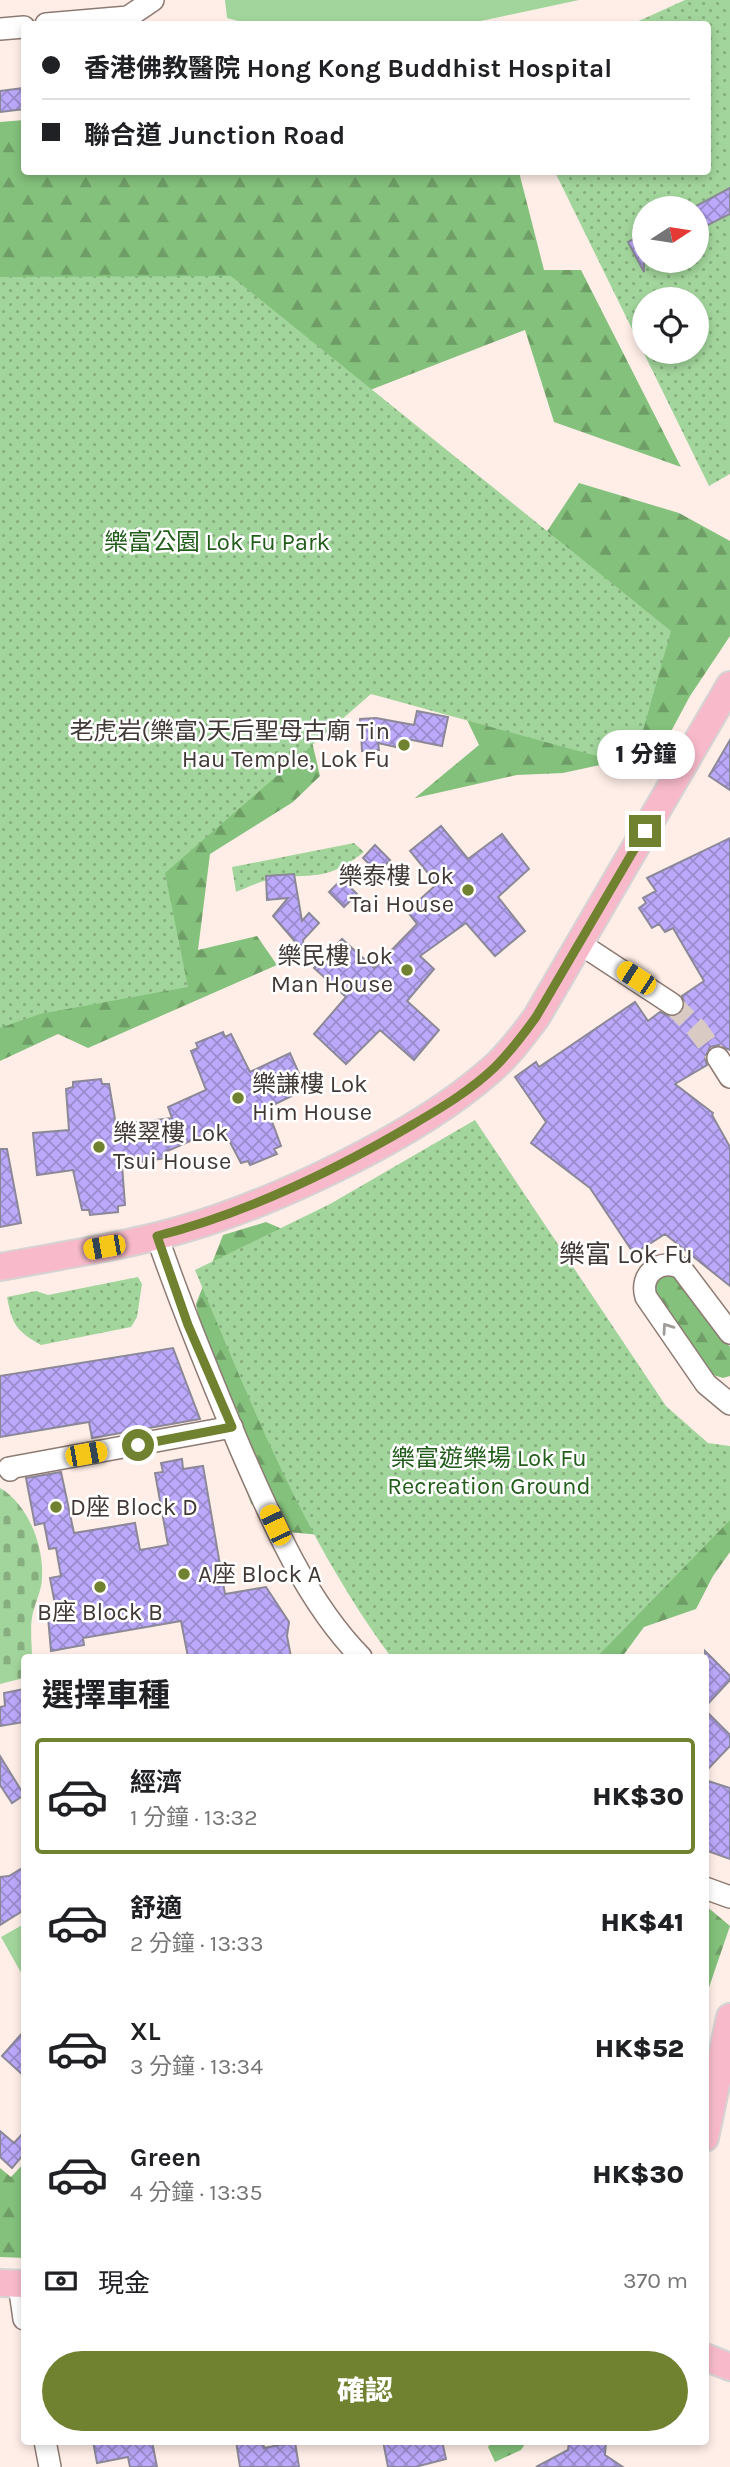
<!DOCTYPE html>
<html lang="zh-TW">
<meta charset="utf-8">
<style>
body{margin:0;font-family:Karla,"Noto Sans TC",sans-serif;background:#f6f6f6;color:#202124;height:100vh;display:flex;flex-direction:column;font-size:26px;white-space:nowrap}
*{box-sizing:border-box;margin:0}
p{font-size:23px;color:#757577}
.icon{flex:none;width:38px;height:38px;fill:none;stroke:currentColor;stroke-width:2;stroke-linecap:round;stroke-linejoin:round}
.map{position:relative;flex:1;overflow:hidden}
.details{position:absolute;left:21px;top:1654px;width:688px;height:791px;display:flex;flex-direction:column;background:#fff;border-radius:7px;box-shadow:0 4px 10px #0003}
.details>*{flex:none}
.hud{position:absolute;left:21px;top:21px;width:690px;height:154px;border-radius:7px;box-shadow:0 4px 10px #0003;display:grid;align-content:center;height:154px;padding:0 21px;background:#fff}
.needle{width:46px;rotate:78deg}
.controls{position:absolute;left:632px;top:196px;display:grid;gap:14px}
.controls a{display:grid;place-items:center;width:77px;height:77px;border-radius:50%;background:#fff;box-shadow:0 4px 10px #0003;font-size:35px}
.end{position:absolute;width:32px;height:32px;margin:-16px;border:9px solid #708130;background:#fff;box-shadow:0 0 0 4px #fff}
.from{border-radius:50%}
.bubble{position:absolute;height:49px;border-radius:24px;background:#fff;box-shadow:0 4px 10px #0003;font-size:23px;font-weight:800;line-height:49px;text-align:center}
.car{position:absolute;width:21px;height:42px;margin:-21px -10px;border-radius:9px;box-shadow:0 0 5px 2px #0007;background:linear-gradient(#f5c518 24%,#345 0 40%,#f5c518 0 76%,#345 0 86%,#f5c518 0)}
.hud b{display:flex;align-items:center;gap:24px;height:66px;font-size:26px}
.hud b+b{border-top:2px solid #e0e0e0}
.hud i{width:18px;height:18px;background:#202124}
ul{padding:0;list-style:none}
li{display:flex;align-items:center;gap:21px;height:116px;margin:0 14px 10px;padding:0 7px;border:4px solid transparent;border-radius:7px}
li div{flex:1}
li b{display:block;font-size:26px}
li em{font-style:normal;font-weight:800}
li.selected{border-color:#708130}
li>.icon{width:63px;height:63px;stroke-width:1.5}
h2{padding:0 21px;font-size:32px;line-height:84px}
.pay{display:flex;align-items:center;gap:18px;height:77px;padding:0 21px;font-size:26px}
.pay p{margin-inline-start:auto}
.action{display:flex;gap:14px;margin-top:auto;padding:14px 21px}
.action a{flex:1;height:80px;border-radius:42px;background:#708130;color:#fff;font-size:28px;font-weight:800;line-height:80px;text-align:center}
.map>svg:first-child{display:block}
</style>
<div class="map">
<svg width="730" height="2467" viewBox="0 0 730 2467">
<defs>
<pattern id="forest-firs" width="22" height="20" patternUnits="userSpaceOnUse" patternTransform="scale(1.75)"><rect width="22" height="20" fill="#84c17c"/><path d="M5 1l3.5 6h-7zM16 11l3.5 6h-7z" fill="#6e9e66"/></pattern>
<pattern id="cemetery-stones" width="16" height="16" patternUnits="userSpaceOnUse" patternTransform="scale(1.75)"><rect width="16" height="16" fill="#a2d59b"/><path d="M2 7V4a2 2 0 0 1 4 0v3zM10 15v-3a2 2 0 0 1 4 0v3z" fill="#86ae7f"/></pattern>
<pattern id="park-dots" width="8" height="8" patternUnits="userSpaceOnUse" patternTransform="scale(1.75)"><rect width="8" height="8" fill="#a2d59b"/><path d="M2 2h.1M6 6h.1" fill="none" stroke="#86ae7f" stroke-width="1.8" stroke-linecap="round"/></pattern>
<pattern id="building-cross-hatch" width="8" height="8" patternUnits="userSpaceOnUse" patternTransform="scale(1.75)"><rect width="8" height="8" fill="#bca9fb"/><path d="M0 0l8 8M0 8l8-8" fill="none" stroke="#9a8bcc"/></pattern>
</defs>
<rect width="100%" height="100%" fill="#ffeee8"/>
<path fill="#a2d59b" d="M225,0H579L467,24H249L227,18Z
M24,1924V1978L1,1937Z"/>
<path fill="url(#forest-firs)" d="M24,120V172H519L544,270H581L681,467L554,422L525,330L347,399L0,391V122Z
M579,483L679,513L730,541V636L690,696L660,752L563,773L517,775L415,798L479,745L450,684L399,662L304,707L320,776L293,802L210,854L198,950L257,936L277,965L88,1048L58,1034L0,1061V859L530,557Z
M266,1222L301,1237L321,1535L288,1532L251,1504L231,1446L238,1411L208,1363L196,1304L223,1235Z
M668,1273L678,1278L730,1347V1376L723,1378L713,1375L656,1295L654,1280Z
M730,1479V1552L713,1576L696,1609L644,1627L622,1657H557Z
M705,1905L730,1926L705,1999Z
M24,2163V2258L0,2257V2168L11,2177Z
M492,2441H527L521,2450L495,2462L488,2447Z"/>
<path fill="url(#cemetery-stones)" d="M0,1488C28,1504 44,1546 42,1577C42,1589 37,1598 34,1609C29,1624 32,1641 32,1657H24V1678L0,1684Z"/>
<path fill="url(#park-dots)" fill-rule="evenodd" d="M685,0H730V474L709,486L555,172H707V24H632ZM644,208H696V261H644ZM644,299H696V352H644Z
M231,276L671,631L633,766L371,694L165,873L188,987L40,1014L0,1028V277Z
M354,843L364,852C324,883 317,872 272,879C260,881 247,888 236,892L232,867Z
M475,1120L666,1406L708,1443L730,1446V1520L597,1657H391C304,1539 251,1404 195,1270L330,1204Z
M138,1277L142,1284L137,1317L131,1327L41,1345C16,1331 12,1324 7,1297L36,1291L48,1295Z"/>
<path fill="url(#building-cross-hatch)" stroke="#8b8898" stroke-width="2" d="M24,88V109L0,112V91Z
M730,188V214L696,231V206Z
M644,234V272L628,242Z
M417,711L448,717L442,746L407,739L405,749L378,743L379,750L362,751L360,719L376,718L414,725Z
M730,740V790L709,776Z
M441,826L468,859L502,834L529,869L498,897L525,931L495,956L466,923L420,956L434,969L407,1001L439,1030L414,1060L380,1030L346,1064L314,1034L346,997L314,968L342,939L374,968L417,924L407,911L437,884L410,851Z
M730,838V1050L718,1045L710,1047L705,1058L707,1065L675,1084L713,1113L712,1115L730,1147V1286L665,1234L634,1254L590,1188L531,1143L546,1122L515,1077L536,1062L539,1067L635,1002L648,1021L660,1012L672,1017L683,1012L685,1004L682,996L704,981L673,928L665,932L659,924L652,928L639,908L646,903L643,898L656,891L647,878Z
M375,845L390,860L378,873L363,858Z
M294,874L302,921L309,913L319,923L303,940L304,952L273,916L288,898L267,900L266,876Z
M342,879L357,894L344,907L329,892Z
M223,1032L225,1037L231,1034L250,1072L290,1053L306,1089L267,1108L281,1146L274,1149L277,1154L250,1165L248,1161L241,1163L222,1127L165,1152L166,1158L122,1165L125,1205L118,1206V1212L90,1215L89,1210H82L73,1170L37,1175L33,1133L69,1130L66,1089L73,1087V1082L101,1079L102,1084H109L116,1125L172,1118L168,1107L206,1090L191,1051L198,1048L196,1043Z
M0,1149H7L21,1223L0,1227Z
M173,1348L200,1419L92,1438L89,1422L0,1437V1376Z
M182,1459L183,1469L203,1466L225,1594L266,1587L289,1622L287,1636L291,1657H188L181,1621L83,1638L84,1645L51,1651L48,1617L57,1615L50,1578L61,1576L56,1548L49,1549L44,1523L35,1525L26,1478L61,1472L74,1533L135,1523L140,1550L168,1545L155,1473L163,1472L161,1463Z
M705,1651L730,1676V1680L705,1707Z
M24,1689V1722L0,1726V1707L5,1706L4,1693Z
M705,1710L730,1735V1746L705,1772Z
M0,1756L24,1795L12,1803L0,1785Z
M705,1780L730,1788V1859L705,1850Z
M24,1867V1910L0,1925V1877L9,1876Z
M24,2031V2076L2,2056Z
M0,2131L14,2143L24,2132V2154L12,2168L0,2157Z
M93,2441H152L157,2467H130L128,2457L97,2463Z
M236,2441H263L264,2448L295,2442L299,2467H240Z
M383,2441H442L446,2459L415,2467H388Z
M569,2441H606L605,2455L623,2467H536L568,2450Z"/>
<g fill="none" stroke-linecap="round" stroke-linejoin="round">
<path stroke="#d9cac4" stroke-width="21" stroke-dasharray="21 10" stroke-linecap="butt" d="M672,1004L697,1029L718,1058"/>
<g stroke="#8d7b73" stroke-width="24">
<path id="minor" d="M46,24L128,17L153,0
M0,29L24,27
M579,943L672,1004
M718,1058L730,1077
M157,1236C182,1309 211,1379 241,1450C272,1521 306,1601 361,1657
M730,1333L681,1268C660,1258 639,1274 646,1297L706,1384L730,1404
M10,1470L9,1468L232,1427
M705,1888L730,1897
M19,2284L24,2319
M45,2441L50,2467"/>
</g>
<g stroke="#d5d3d3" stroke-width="30">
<path id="major" d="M0,1267C59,1256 119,1247 177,1231C273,1204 417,1136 491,1070C509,1055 522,1036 536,1018L730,685
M705,2138L730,2017
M0,2283L24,2284
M705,2357L730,2367"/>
</g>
<use href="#minor" stroke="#fff" stroke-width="21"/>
<use href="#major" stroke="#f8baca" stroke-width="26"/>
</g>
<defs><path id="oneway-chevron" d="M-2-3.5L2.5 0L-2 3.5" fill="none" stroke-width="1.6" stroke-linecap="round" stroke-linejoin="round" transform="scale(1.75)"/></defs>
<use stroke="#a09c9a" href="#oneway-chevron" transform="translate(667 1328) rotate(-125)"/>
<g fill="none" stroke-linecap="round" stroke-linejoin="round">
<path stroke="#708130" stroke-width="9" d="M138,1445L232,1427L188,1325L157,1236C247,1213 332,1172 412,1125C441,1108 470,1091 495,1067C510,1052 523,1035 536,1017L645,831"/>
</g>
<g fill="#708130" stroke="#fff" stroke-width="2.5">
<circle cx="404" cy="745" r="7"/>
<circle cx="468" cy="890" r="7"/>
<circle cx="407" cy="970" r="7"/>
<circle cx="238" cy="1098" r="7"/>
<circle cx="99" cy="1147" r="7"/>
<circle cx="56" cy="1507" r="7"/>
<circle cx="184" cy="1574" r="7"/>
<circle cx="100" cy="1587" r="7"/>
</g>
<g text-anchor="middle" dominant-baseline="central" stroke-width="5" stroke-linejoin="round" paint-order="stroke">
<g font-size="24" fill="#225d1b" stroke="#fff">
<text x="217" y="542">樂富公園 Lok Fu Park</text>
<text x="489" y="1458">樂富遊樂場 Lok Fu<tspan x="489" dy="28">Recreation Ground</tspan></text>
</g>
<g font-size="24" fill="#413936" stroke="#fff" text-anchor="start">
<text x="390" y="731" text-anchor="end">老虎岩(樂富)天后聖母古廟 Tin<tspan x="390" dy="28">Hau Temple, Lok Fu</tspan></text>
<text x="454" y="876" text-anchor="end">樂泰樓 Lok<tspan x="454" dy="28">Tai House</tspan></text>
<text x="393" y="956" text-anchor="end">樂民樓 Lok<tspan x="393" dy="28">Man House</tspan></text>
<text x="252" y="1084">樂謙樓 Lok<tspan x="252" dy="28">Him House</tspan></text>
<text x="113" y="1133">樂翠樓 Lok<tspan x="113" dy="28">Tsui House</tspan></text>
<text x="70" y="1507">D座 Block D</text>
<text x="198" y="1574">A座 Block A</text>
<text x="100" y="1612" text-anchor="middle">B座 Block B</text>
</g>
<g font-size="26" fill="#413936" stroke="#fff">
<text x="626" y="1254">樂富 Lok Fu</text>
</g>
</g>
</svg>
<div class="controls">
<a><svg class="needle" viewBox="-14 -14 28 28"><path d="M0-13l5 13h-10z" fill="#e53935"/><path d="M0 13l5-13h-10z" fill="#757577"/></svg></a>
<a><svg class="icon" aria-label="locate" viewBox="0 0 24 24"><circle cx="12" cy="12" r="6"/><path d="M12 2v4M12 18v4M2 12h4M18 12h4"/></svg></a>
</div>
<i class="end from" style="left:138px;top:1445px"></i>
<i class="end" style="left:645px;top:831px"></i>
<div class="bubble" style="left:597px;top:730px;width:98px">1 分鐘</div>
<i class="car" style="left:636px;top:978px;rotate:303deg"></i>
<i class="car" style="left:104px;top:1247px;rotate:260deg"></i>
<i class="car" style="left:86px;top:1454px;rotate:80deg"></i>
<i class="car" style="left:275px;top:1525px;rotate:335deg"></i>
<div class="hud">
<b><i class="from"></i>香港佛教醫院 Hong Kong Buddhist Hospital</b>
<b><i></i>聯合道 Junction Road</b>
</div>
<section class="details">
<h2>選擇車種</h2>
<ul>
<li class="selected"><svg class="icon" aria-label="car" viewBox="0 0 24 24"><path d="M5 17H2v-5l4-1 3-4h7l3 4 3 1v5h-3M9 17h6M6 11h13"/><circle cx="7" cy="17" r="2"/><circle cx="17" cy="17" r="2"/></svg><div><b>經濟</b><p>1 分鐘 · 13:32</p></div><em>HK$30</em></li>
<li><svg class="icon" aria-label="car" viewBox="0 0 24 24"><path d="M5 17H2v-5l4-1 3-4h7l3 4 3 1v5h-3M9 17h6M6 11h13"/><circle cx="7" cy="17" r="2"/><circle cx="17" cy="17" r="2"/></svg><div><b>舒適</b><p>2 分鐘 · 13:33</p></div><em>HK$41</em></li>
<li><svg class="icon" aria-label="car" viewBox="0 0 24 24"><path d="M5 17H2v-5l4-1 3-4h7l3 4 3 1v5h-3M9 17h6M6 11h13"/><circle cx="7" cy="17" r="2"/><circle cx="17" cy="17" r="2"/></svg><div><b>XL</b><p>3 分鐘 · 13:34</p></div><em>HK$52</em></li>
<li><svg class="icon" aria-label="car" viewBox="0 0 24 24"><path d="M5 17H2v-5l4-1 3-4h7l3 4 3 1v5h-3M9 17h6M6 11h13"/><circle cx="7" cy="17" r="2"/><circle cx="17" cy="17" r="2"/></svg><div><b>Green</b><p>4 分鐘 · 13:35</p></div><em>HK$30</em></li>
</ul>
<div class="pay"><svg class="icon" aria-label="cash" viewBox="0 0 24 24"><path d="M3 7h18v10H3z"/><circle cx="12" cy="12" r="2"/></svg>現金<p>370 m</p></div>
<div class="action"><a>確認</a></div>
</section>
</div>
